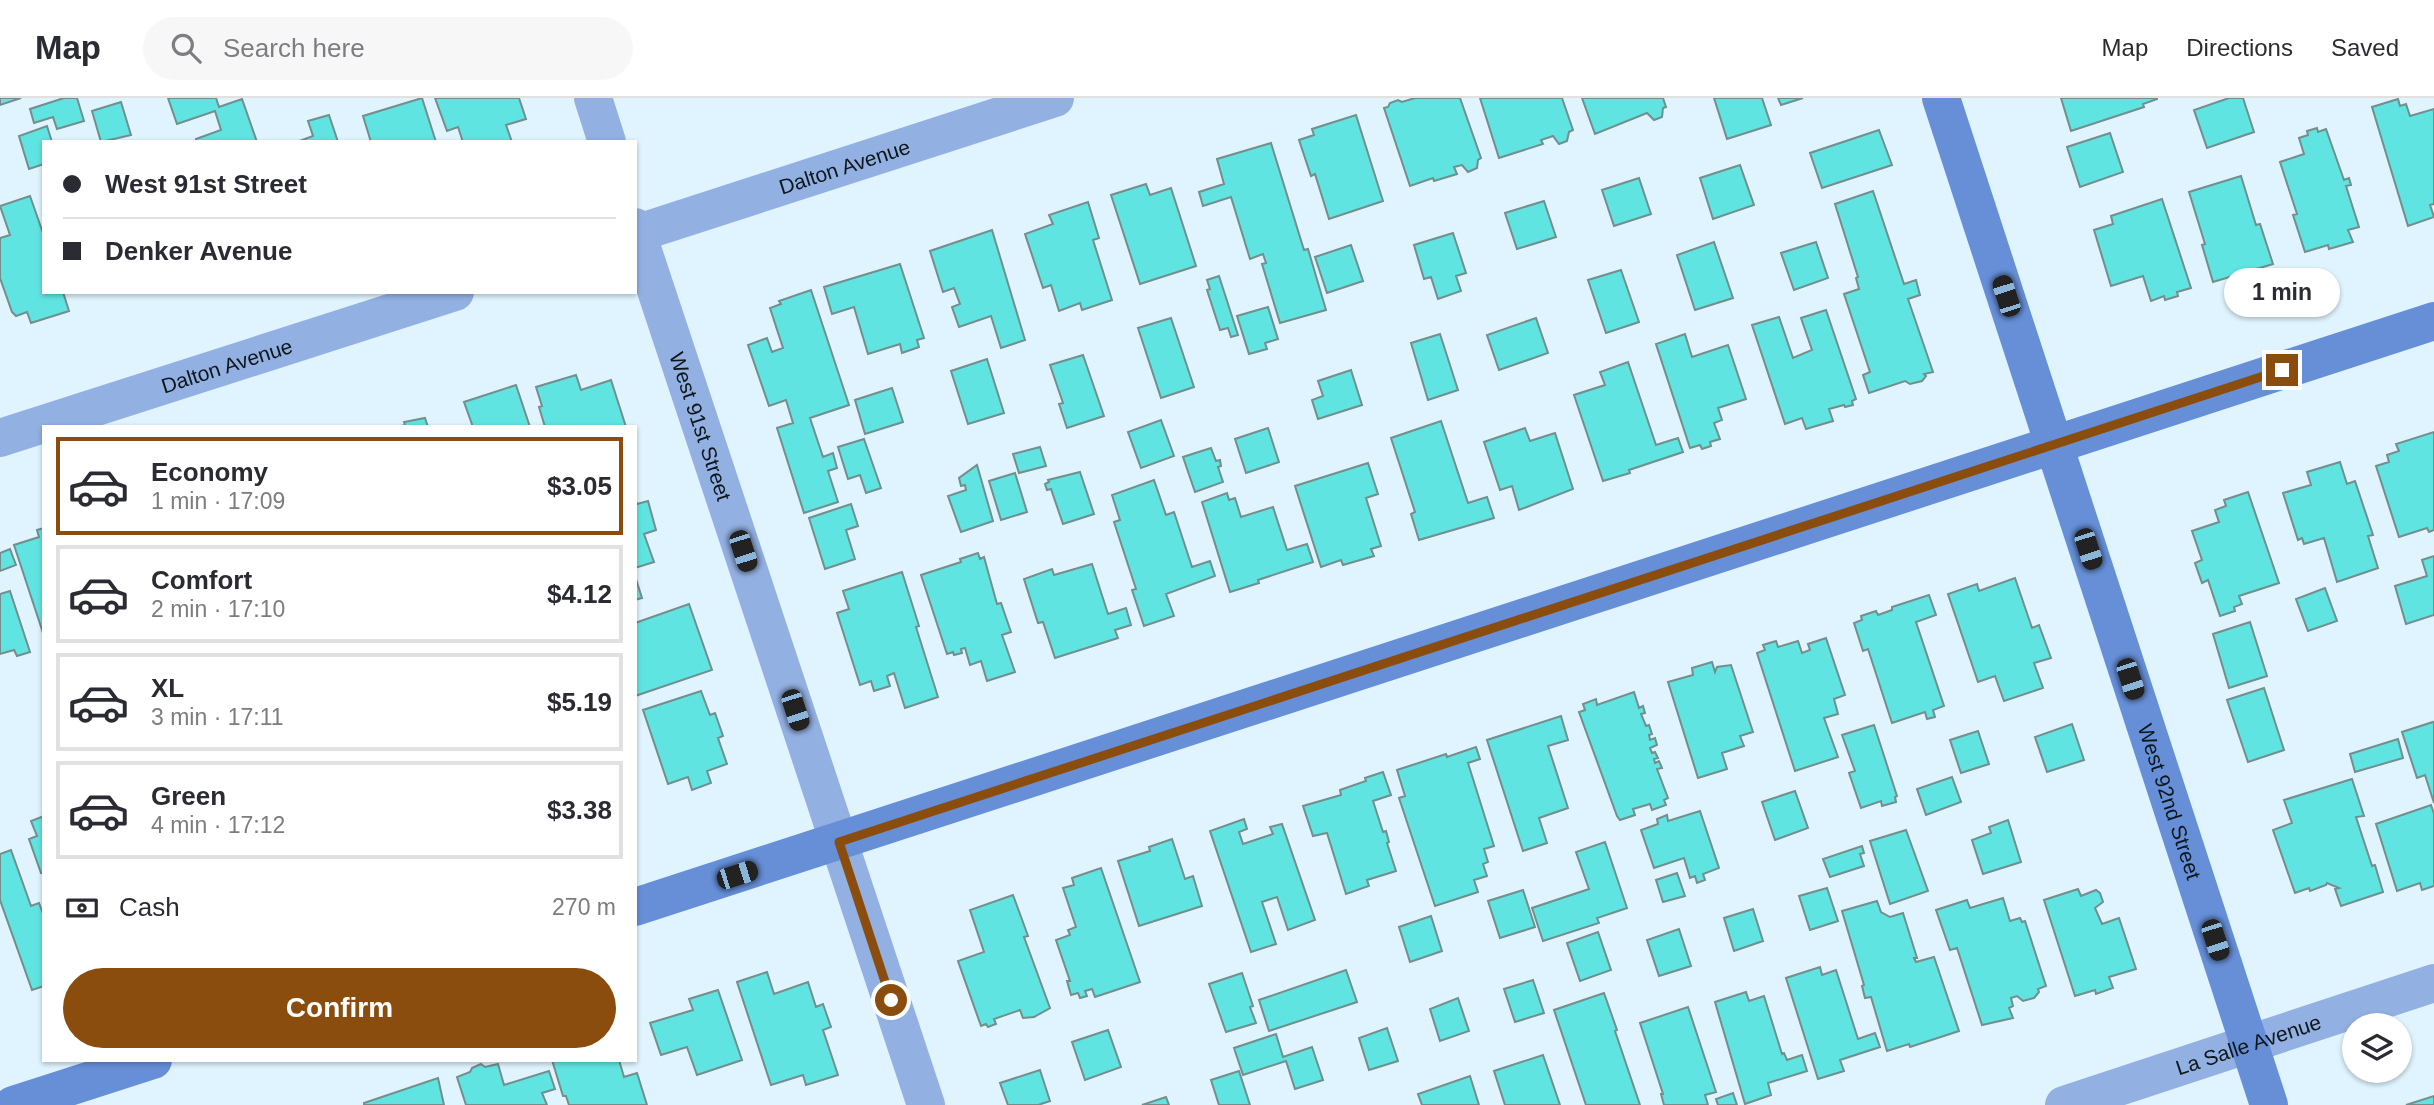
<!DOCTYPE html>
<meta charset="utf-8">
<style>
body{margin:0;font-family:Arial,sans-serif;background:#f7f7f7;color:#2b2b33;height:100vh;display:flex;flex-direction:column;font-size:26px;white-space:nowrap}
*{box-sizing:border-box;margin:0}
p{font-size:23px;color:#7c7c81}
.icon{flex:none;width:38px;height:38px;fill:none;stroke:currentColor;stroke-width:2;stroke-linecap:round;stroke-linejoin:round}
.map{position:relative;flex:1;overflow:hidden}
.sheet{position:absolute;left:42px;top:327px;width:595px;height:637px;display:flex;flex-direction:column;background:#fff;border-radius:0px;box-shadow:0 2px 5px #0004}
.sheet>*{flex:none}
.top-card{position:absolute;left:42px;top:42px;width:595px;height:154px;border-radius:0px;box-shadow:0 2px 5px #0004;display:grid;align-content:center;height:154px;padding:0 21px;background:#fff}
.fabs{position:absolute;left:2342px;top:915px;display:grid;gap:14px}
.fabs a{display:grid;place-items:center;width:70px;height:70px;border-radius:50%;background:#fff;box-shadow:0 2px 5px #0004;font-size:35px}
.end{position:absolute;width:32px;height:32px;margin:-16px;border:9px solid #8a4d0e;background:#fff;box-shadow:0 0 0 4px #fff}
.from{border-radius:50%}
.bubble{position:absolute;height:49px;border-radius:24px;background:#fff;box-shadow:0 2px 5px #0004;font-size:23px;font-weight:800;line-height:49px;text-align:center}
.car{position:absolute;width:21px;height:42px;margin:-21px -10px;border-radius:9px;box-shadow:0 0 5px 2px #0007;background:linear-gradient(#222 24%,#8ab4d8 0 40%,#222 0 76%,#8ab4d8 0 86%,#222 0)}
.top-card b{display:flex;align-items:center;gap:24px;height:66px;font-size:26px}
.top-card b+b{border-top:2px solid #e1e1e2}
.top-card i{width:18px;height:18px;background:#2b2b33}
ul{padding:12px 0 0;list-style:none}
li{display:flex;align-items:center;gap:21px;height:98px;margin:0 14px 10px;padding:0 7px;border:4px solid #e1e1e2;border-radius:0px}
li div{flex:1}
li b{display:block;font-size:26px}
li em{font-style:normal;font-weight:800}
li.current{border-color:#8a4d0e}
li>.icon{width:63px;height:63px;stroke-width:1.5}
.pay{display:flex;align-items:center;gap:18px;height:77px;padding:0 21px;font-size:26px}
.pay p{margin-inline-start:auto}
.cta{display:flex;gap:14px;margin-top:auto;padding:14px 21px}
.cta a{flex:1;height:80px;border-radius:42px;background:#8a4d0e;color:#fff;font-size:28px;font-weight:800;line-height:80px;text-align:center}
header{display:flex;align-items:center;gap:42px;box-sizing:border-box;height:98px;padding:0 35px;background:#fff;border-bottom:2px solid #e1e1e2}
header strong{font-size:33px}
nav{display:flex;gap:38px;margin-inline-start:auto;font-size:24px}
.search{width:490px;height:63px;background:#f7f7f7;display:flex;align-items:center;gap:18px;box-sizing:border-box;padding:0 24px;border-radius:38px;color:#7c7c81;font-size:26px}
.map>svg:first-child{display:block}
</style>
<header>
<strong>Map</strong>
<div class="search"><svg class="icon" aria-label="search" viewBox="0 0 24 24"><circle cx="10" cy="10" r="6"/><path d="M15 15l6 6"/></svg>Search here</div>
<nav><a>Map</a><a>Directions</a><a>Saved</a></nav>
</header>
<div class="map">
<svg width="2434" height="1007" viewBox="0 0 2434 1007">
<rect width="100%" height="100%" fill="#dff4fe"/>
<path fill="#60e4e1" stroke="#728e8d" stroke-width="2" d="M0,0H21L0,7Z
M64,0H77L84,23L57,31L53,19L34,25L30,11Z
M168,0H216L219,9L242,1L257,44H196V41L221,32L215,13L177,26Z
M422,0L436,44H371L363,18Z
M435,0H519L526,21L506,27L512,44H463L458,29L447,33Z
M1415,0H1460L1481,60L1478,62L1477,70L1468,74L1462,67L1454,69L1457,76L1434,83L1433,80L1410,88L1384,10L1388,9L1390,5L1398,2L1402,4Z
M1480,0H1562L1573,32L1569,34L1567,43L1559,46L1553,38L1541,42L1543,46L1499,60Z
M1582,0H1663L1666,9L1663,10L1662,19L1654,22L1647,15L1595,36Z
M1714,0H1762L1771,27L1727,41Z
M1778,0H1803L1781,7Z
M2061,0H2157V1L2143,6L2144,9L2071,33Z
M2229,0H2243L2254,34L2207,50L2194,12Z
M2398,1L2400,8L2406,6L2410,18L2434,11V106L2430,107L2434,119L2408,128L2372,9Z
M121,4L131,37L101,44L92,13Z
M329,17L338,44H297L313,38L308,23Z
M1356,17L1383,103L1329,121L1315,76L1311,78L1299,42L1314,37L1312,31Z
M47,28L52,44H44V66L29,71L19,38Z
M2317,30L2318,34L2326,31L2344,82L2349,80L2351,87L2346,88L2359,129L2348,132L2353,144L2329,151L2328,147L2305,154L2293,117L2297,116L2280,64L2304,56L2299,40L2308,37L2307,33Z
M1879,32L1892,67L1822,90L1810,55Z
M2110,35L2123,74L2080,89L2067,49Z
M1271,45L1304,152L1308,151L1326,212L1280,225L1262,166L1266,165L1263,156L1250,161L1231,99L1203,108L1199,94L1224,86L1217,61Z
M1740,67L1754,107L1713,121L1700,80Z
M2241,78L2256,127L2260,126L2273,166L2213,184L2202,147L2205,146L2189,94Z
M1639,80L1651,116L1614,128L1602,92Z
M1146,86L1150,97L1171,90L1196,168L1140,186L1111,97Z
M1873,93L1904,186L1916,182L1920,197L1908,201L1933,274L1924,276L1926,278L1922,283L1910,286L1905,283L1869,295L1863,277L1870,274L1844,196L1859,191L1856,180L1858,179L1835,106Z
M30,98L44,138V194H63L69,213L31,225L27,214L16,218L12,214L0,180V140L10,137L0,108Z
M2162,101L2191,190L2177,194L2178,198L2165,202L2164,198L2151,203L2143,178L2111,188L2094,132L2113,126L2111,118Z
M1544,103L1556,139L1517,151L1505,115Z
M1088,104L1099,140L1093,142L1112,202L1082,212L1080,205L1059,213L1051,187L1043,190L1025,136L1053,126L1049,117Z
M992,132L1025,242L1001,250L991,218L959,229L952,209L960,206L954,190L943,194L930,153Z
M1453,135L1466,175L1456,178L1461,193L1438,201L1431,179L1424,181L1414,147Z
M1714,144L1733,200L1695,212L1677,157Z
M1816,144L1828,180L1794,192L1781,155Z
M1351,147L1363,183L1327,195L1315,159Z
M900,166L924,240L917,242L919,249L902,255L900,246L868,256L854,209L832,216L824,189Z
M1621,172L1639,224L1606,235L1588,182Z
M1219,178L1238,237L1231,239L1228,230L1220,232L1207,192L1210,191L1207,182Z
M811,192L849,307L810,320L823,359L833,355L837,370L828,373L838,404L804,415L777,330L793,325L786,302L769,308L748,247L767,240L772,254L783,250L770,210L781,206L779,203Z
M1268,209L1278,241L1265,245L1267,251L1249,256L1237,218Z
M1826,212L1856,301L1852,303L1853,307L1845,309L1844,307L1829,311L1833,323L1806,331L1802,320L1785,326L1752,227L1779,219L1793,260L1812,252L1801,220Z
M1171,220L1194,289L1161,300L1138,230Z
M1536,220L1548,255L1499,272L1487,237Z
M1440,236L1458,292L1428,302L1411,245Z
M1685,236L1692,259L1728,247L1746,301L1718,310L1722,322L1714,325L1720,341L1710,344L1711,348L1702,351L1700,347L1690,350L1656,246Z
M1083,257L1104,318L1067,330L1059,306L1063,305L1050,267Z
M987,261L1004,315L968,326L951,273Z
M1628,264L1656,347L1678,340L1683,354L1629,372L1630,375L1603,383L1574,297L1605,287L1600,274Z
M1351,272L1362,307L1318,321L1312,302L1323,298L1318,283Z
M576,277L581,292L611,282L626,329H545L539,309L542,308L536,289Z
M516,287L530,329H473L464,304Z
M892,290L903,324L865,336L855,302Z
M425,320L428,329H398L405,327L404,324Z
M1161,322L1174,358L1141,370L1128,334Z
M1441,323L1468,405L1487,399L1494,420L1419,442L1411,416L1415,414L1391,340Z
M1268,330L1279,364L1246,375L1235,341Z
M1525,330L1530,343L1555,335L1573,391L1519,412L1512,388L1500,392L1484,344Z
M2434,334V432L2429,434L2427,430L2399,439L2376,368L2389,364L2387,357L2399,353L2396,346Z
M864,341L881,390L866,395L860,377L848,381L838,349Z
M1040,349L1046,368L1019,375L1013,356Z
M1211,350L1216,363L1220,362L1221,368L1218,369L1223,384L1195,394L1183,359Z
M2340,364L2347,386L2355,383L2373,437L2368,438L2378,470L2337,484L2324,440L2304,446L2302,440L2298,442L2283,395L2311,387L2307,374Z
M1368,365L1378,396L1366,400L1381,448L1371,451L1374,458L1343,467L1341,462L1321,469L1295,388Z
M977,367L993,423L961,434L948,398L966,392L965,387L961,388L959,380Z
M1080,374L1094,416L1063,426L1051,391L1047,392L1045,386L1049,384L1048,382Z
M1015,375L1027,414L1001,422L989,383Z
M1154,382L1166,417L1174,414L1192,469L1210,463L1215,478L1166,496L1174,518L1144,528L1132,492L1136,491L1114,424L1120,422L1112,397Z
M2248,394L2279,485L2239,498L2242,506L2234,509L2235,513L2220,518L2208,482L2202,485L2195,465L2202,462L2192,433L2219,424L2215,412L2226,408L2224,402Z
M1227,395L1229,402L1235,400L1241,419L1273,409L1287,452L1307,446L1313,464L1258,482L1259,485L1230,494L1202,404Z
M635,401L637,406L648,403L656,432L644,436L654,464L635,470Z
M851,406L858,428L846,432L855,461L825,471L809,420Z
M44,430V538L14,447L39,439L37,432Z
M10,451L16,467L0,473V455Z
M978,455L980,461L984,459L997,506L1001,505L1011,534L1002,537L1015,574L987,583L981,563L970,567L965,550L961,551L962,555L954,557L953,554L947,556L921,477L961,464L960,461Z
M2434,458V517L2406,526L2395,488L2427,478L2422,462Z
M1092,466L1108,516L1126,510L1131,527L1115,532L1118,540L1055,560L1043,524L1038,525L1024,481L1052,471L1054,477Z
M902,474L919,528L916,529L938,599L905,610L894,575L887,578L890,588L874,593L871,583L860,587L837,515L849,511L843,493Z
M635,478L642,500L635,502Z
M2015,480L2032,530L2039,527L2051,560L2034,565L2043,590L2004,603L1995,578L1978,584L1948,496L1977,486L1979,493Z
M2325,490L2337,523L2308,533L2296,501Z
M10,493L30,554L17,558L14,552L0,556V496Z
M1929,497L1936,517L1916,524L1944,608L1933,612L1935,619L1927,621L1925,614L1892,625L1868,551L1863,553L1854,525L1862,522L1861,518L1876,513L1878,517L1892,512V509Z
M689,506L712,572L635,598V525Z
M2250,524L2267,578L2229,590L2213,536Z
M1826,540L1845,597L1834,601L1838,616L1824,620L1838,659L1795,673L1757,555L1765,552L1763,547L1776,543L1778,549L1798,543L1802,555L1810,552L1808,546Z
M1712,564L1715,574L1717,569L1731,567L1753,634L1740,638L1744,648L1722,655L1727,671L1698,680L1668,584L1693,577L1692,570Z
M2264,590L2284,652L2248,664L2227,602Z
M701,593L710,617L715,615L723,638L718,640L727,666L707,673L711,685L692,692L688,679L668,686L643,612Z
M1634,594L1639,610L1643,608L1645,615L1641,616L1646,628L1649,627L1652,636L1649,637L1650,642L1655,640L1657,647L1650,650L1652,655L1655,654L1658,660L1654,661L1655,665L1659,663L1662,670L1657,671L1668,700L1664,702L1666,707L1652,712L1650,706L1633,711L1635,717L1620,722L1617,718L1579,614L1585,612L1583,606L1596,601L1597,607Z
M1561,618L1568,642L1548,648L1568,710L1539,720L1547,745L1523,753L1487,642Z
M2433,624L2434,625V705L2425,677L2417,680L2402,634Z
M2072,626L2084,662L2047,674L2035,639Z
M1874,627L1897,698L1895,699L1896,704L1882,708L1881,703L1861,710L1849,675L1855,673L1842,637Z
M1978,633L1989,666L1961,675L1950,642Z
M2398,641L2403,660L2355,674L2350,656Z
M1476,649L1480,661L1468,665L1494,748L1484,751L1488,764L1483,766L1487,778L1474,782L1478,794L1435,808L1399,700L1405,698L1397,672L1446,656L1447,659Z
M1383,674L1391,697L1373,703L1383,734L1386,733L1389,744L1387,745L1396,773L1367,782L1369,788L1346,796L1327,735L1313,738L1303,708L1341,697L1340,692L1366,683L1365,680Z
M1952,679L1961,704L1926,717L1917,691Z
M2352,681L2364,718L2356,719L2372,768L2375,767L2383,794L2341,808L2335,791L2339,790L2327,785L2326,787L2310,793L2309,790L2295,795L2273,732L2292,725L2284,702Z
M1795,693L1808,730L1775,742L1762,704Z
M2431,707L2434,716V788L2422,792L2420,785L2397,793L2376,726Z
M1700,713L1719,770L1703,776L1705,782L1697,785L1695,778L1690,780L1684,760L1654,770L1641,732L1658,726L1657,721L1667,717L1668,723Z
M44,718V774L41,775L29,741L37,738L31,723Z
M1244,721L1247,731L1239,734L1243,746L1273,736L1270,729L1282,726L1315,822L1288,832L1277,799L1262,804L1276,846L1251,854L1210,733Z
M2008,722L2021,764L1983,776L1972,742L1991,735L1989,729Z
M1906,732L1928,793L1890,806L1870,743Z
M1172,741L1185,781L1193,778L1202,808L1139,828L1118,763L1150,753L1149,749Z
M1605,744L1627,810L1597,820L1599,825L1543,843L1532,810L1589,791L1576,754Z
M1862,748L1864,755L1860,756L1864,768L1830,779L1823,761Z
M11,752L31,808L39,805L44,818V888L32,892L0,802V756Z
M1101,770L1140,884L1095,899L1092,891L1085,893L1087,898L1080,900L1078,895L1071,897L1067,883H1070L1056,842L1070,837L1068,832L1076,829L1063,790L1074,787L1072,780Z
M1677,775L1685,798L1663,804L1656,782Z
M1827,790L1838,823L1810,832L1799,798Z
M2078,791L2081,798L2096,792L2100,795L2103,804L2095,810L2102,826L2119,820L2136,871L2109,879L2113,890L2096,896L2095,892L2075,898L2044,802Z
M1523,792L1535,829L1500,840L1488,803Z
M1013,797L1028,838L1024,839L1050,910L1034,919L1023,920L1020,912L994,921L996,926L988,929L986,926L981,928L958,863L984,854L970,812Z
M2003,800L2010,823L2020,820L2022,824L2025,823L2046,888L2038,891L2039,894L2034,900L2023,903L2017,898L2011,900L2013,908L2009,910L2013,920L1982,927L1957,850L1950,852L1936,812L1967,802L1970,810Z
M1877,803L1881,814L1890,819L1903,815L1917,860H1914L1916,864L1934,859L1959,933L1910,949L1909,946L1887,953L1871,899L1865,900L1862,888L1864,887L1842,813Z
M1753,811L1763,843L1734,853L1724,820Z
M1431,818L1442,853L1410,864L1399,829Z
M1679,831L1691,868L1659,878L1647,842Z
M1598,834L1611,872L1580,883L1567,845Z
M1820,869L1822,877L1836,872L1858,941L1875,935L1880,949L1840,962L1844,973L1818,981L1786,880Z
M1346,872L1357,904L1269,933L1259,902Z
M767,874L774,896L808,884L816,909L823,906L831,929L823,932L838,977L806,987L803,977L771,987L737,884Z
M1242,875L1253,908L1250,909L1256,925L1226,934L1209,886Z
M1533,882L1544,915L1515,924L1504,891Z
M718,892L742,962L697,977L687,949L661,957L650,925L693,912L689,901Z
M1746,894L1749,903L1764,898L1782,956L1784,955L1787,962L1802,957L1807,973L1768,985L1771,997L1745,1006L1715,904Z
M1604,895L1617,932L1615,933L1640,1007H1586L1554,912Z
M1458,900L1469,933L1440,943L1430,911Z
M1688,909L1716,994L1705,997L1708,1007H1664L1661,996H1663L1640,925Z
M1387,930L1398,963L1369,972L1359,940Z
M1108,932L1121,969L1085,982L1072,944Z
M1276,936L1283,959L1312,949L1323,982L1295,991L1286,963L1243,977L1234,950Z
M1543,957L1560,1007H1505L1494,973Z
M552,962H619L624,979L637,975L647,1007H569L566,998H563Z
M481,966L485,969L498,966L504,987L549,973L555,991L542,995L547,1007H466L457,979L470,974L472,970Z
M1040,972L1050,1003L1038,1007H1008L1000,985Z
M1239,973L1250,1007H1219L1211,982Z
M1470,978L1479,1007H1422L1418,996Z
M438,980L444,1007H364V1005Z
M1733,995L1737,1007H1718L1716,1001Z
M2434,998V1007H2406Z
M1166,999L1169,1007H1142Z"/>
<g fill="none" stroke-linecap="round" stroke-linejoin="round">
<g stroke="#93b0e2" stroke-width="38">
<path d="M593,0L607,44"/>
<path id="s1" d="M635,129L926,1007"/>
<path id="s2" d="M635,136L1055,0"/>
<path id="s3" d="M0,340L455,194"/>
<path id="s4" d="M2064,1007L2434,885"/>
</g>
<g stroke="#668fd8" stroke-width="38">
<path id="s5" d="M1941,0L2269,1007"/>
<path d="M635,809L2434,223"/>
<path d="M13,1007L153,962"/>
</g>
</g>
<g fill="none" stroke-linecap="round" stroke-linejoin="round">
<path stroke="#8a4d0e" stroke-width="9" d="M891,902L839,744L2282,272"/>
</g>
<g text-anchor="middle" dominant-baseline="central" stroke-width="6" stroke-linejoin="round" paint-order="stroke">
<g font-size="21" fill="#0d171b" stroke="#fff">
<text stroke="none"><textPath href="#s2" startOffset="220">Dalton Avenue</textPath></text>
<text stroke="none"><textPath href="#s3" startOffset="238">Dalton Avenue</textPath></text>
<text stroke="none"><textPath href="#s1" startOffset="210">West 91st Street</textPath></text>
<text stroke="none"><textPath href="#s5" startOffset="740">West 92nd Street</textPath></text>
<text stroke="none"><textPath href="#s4" startOffset="194">La Salle Avenue</textPath></text>
</g>
</g>
</svg>
<div class="fabs">
<a><svg class="icon" aria-label="layers" viewBox="0 0 24 24"><path d="M12 4l9 5-9 5-9-5zM3 14l9 5 9-5"/></svg></a>
</div>
<i class="end from" style="left:891px;top:902px"></i>
<i class="end" style="left:2282px;top:272px"></i>
<div class="bubble" style="left:2224px;top:170px;width:116px">1 min</div>
<i class="car" style="left:2006px;top:198px;rotate:342deg"></i>
<i class="car" style="left:2088px;top:451px;rotate:162deg"></i>
<i class="car" style="left:743px;top:453px;rotate:162deg"></i>
<i class="car" style="left:2130px;top:581px;rotate:162deg"></i>
<i class="car" style="left:795px;top:612px;rotate:162deg"></i>
<i class="car" style="left:737px;top:777px;rotate:72deg"></i>
<i class="car" style="left:2215px;top:842px;rotate:162deg"></i>
<div class="top-card">
<b><i class="from"></i>West 91st Street</b>
<b><i></i>Denker Avenue</b>
</div>
<section class="sheet">
<ul>
<li class="current"><svg class="icon" aria-label="car" viewBox="0 0 24 24"><path d="M5 17H2v-5l4-1 3-4h7l3 4 3 1v5h-3M9 17h6M6 11h13"/><circle cx="7" cy="17" r="2"/><circle cx="17" cy="17" r="2"/></svg><div><b>Economy</b><p>1 min · 17:09</p></div><em>$3.05</em></li>
<li><svg class="icon" aria-label="car" viewBox="0 0 24 24"><path d="M5 17H2v-5l4-1 3-4h7l3 4 3 1v5h-3M9 17h6M6 11h13"/><circle cx="7" cy="17" r="2"/><circle cx="17" cy="17" r="2"/></svg><div><b>Comfort</b><p>2 min · 17:10</p></div><em>$4.12</em></li>
<li><svg class="icon" aria-label="car" viewBox="0 0 24 24"><path d="M5 17H2v-5l4-1 3-4h7l3 4 3 1v5h-3M9 17h6M6 11h13"/><circle cx="7" cy="17" r="2"/><circle cx="17" cy="17" r="2"/></svg><div><b>XL</b><p>3 min · 17:11</p></div><em>$5.19</em></li>
<li><svg class="icon" aria-label="car" viewBox="0 0 24 24"><path d="M5 17H2v-5l4-1 3-4h7l3 4 3 1v5h-3M9 17h6M6 11h13"/><circle cx="7" cy="17" r="2"/><circle cx="17" cy="17" r="2"/></svg><div><b>Green</b><p>4 min · 17:12</p></div><em>$3.38</em></li>
</ul>
<div class="pay"><svg class="icon" aria-label="cash" viewBox="0 0 24 24"><path d="M3 7h18v10H3z"/><circle cx="12" cy="12" r="2"/></svg>Cash<p>270 m</p></div>
<div class="cta"><a>Confirm</a></div>
</section>
</div>
